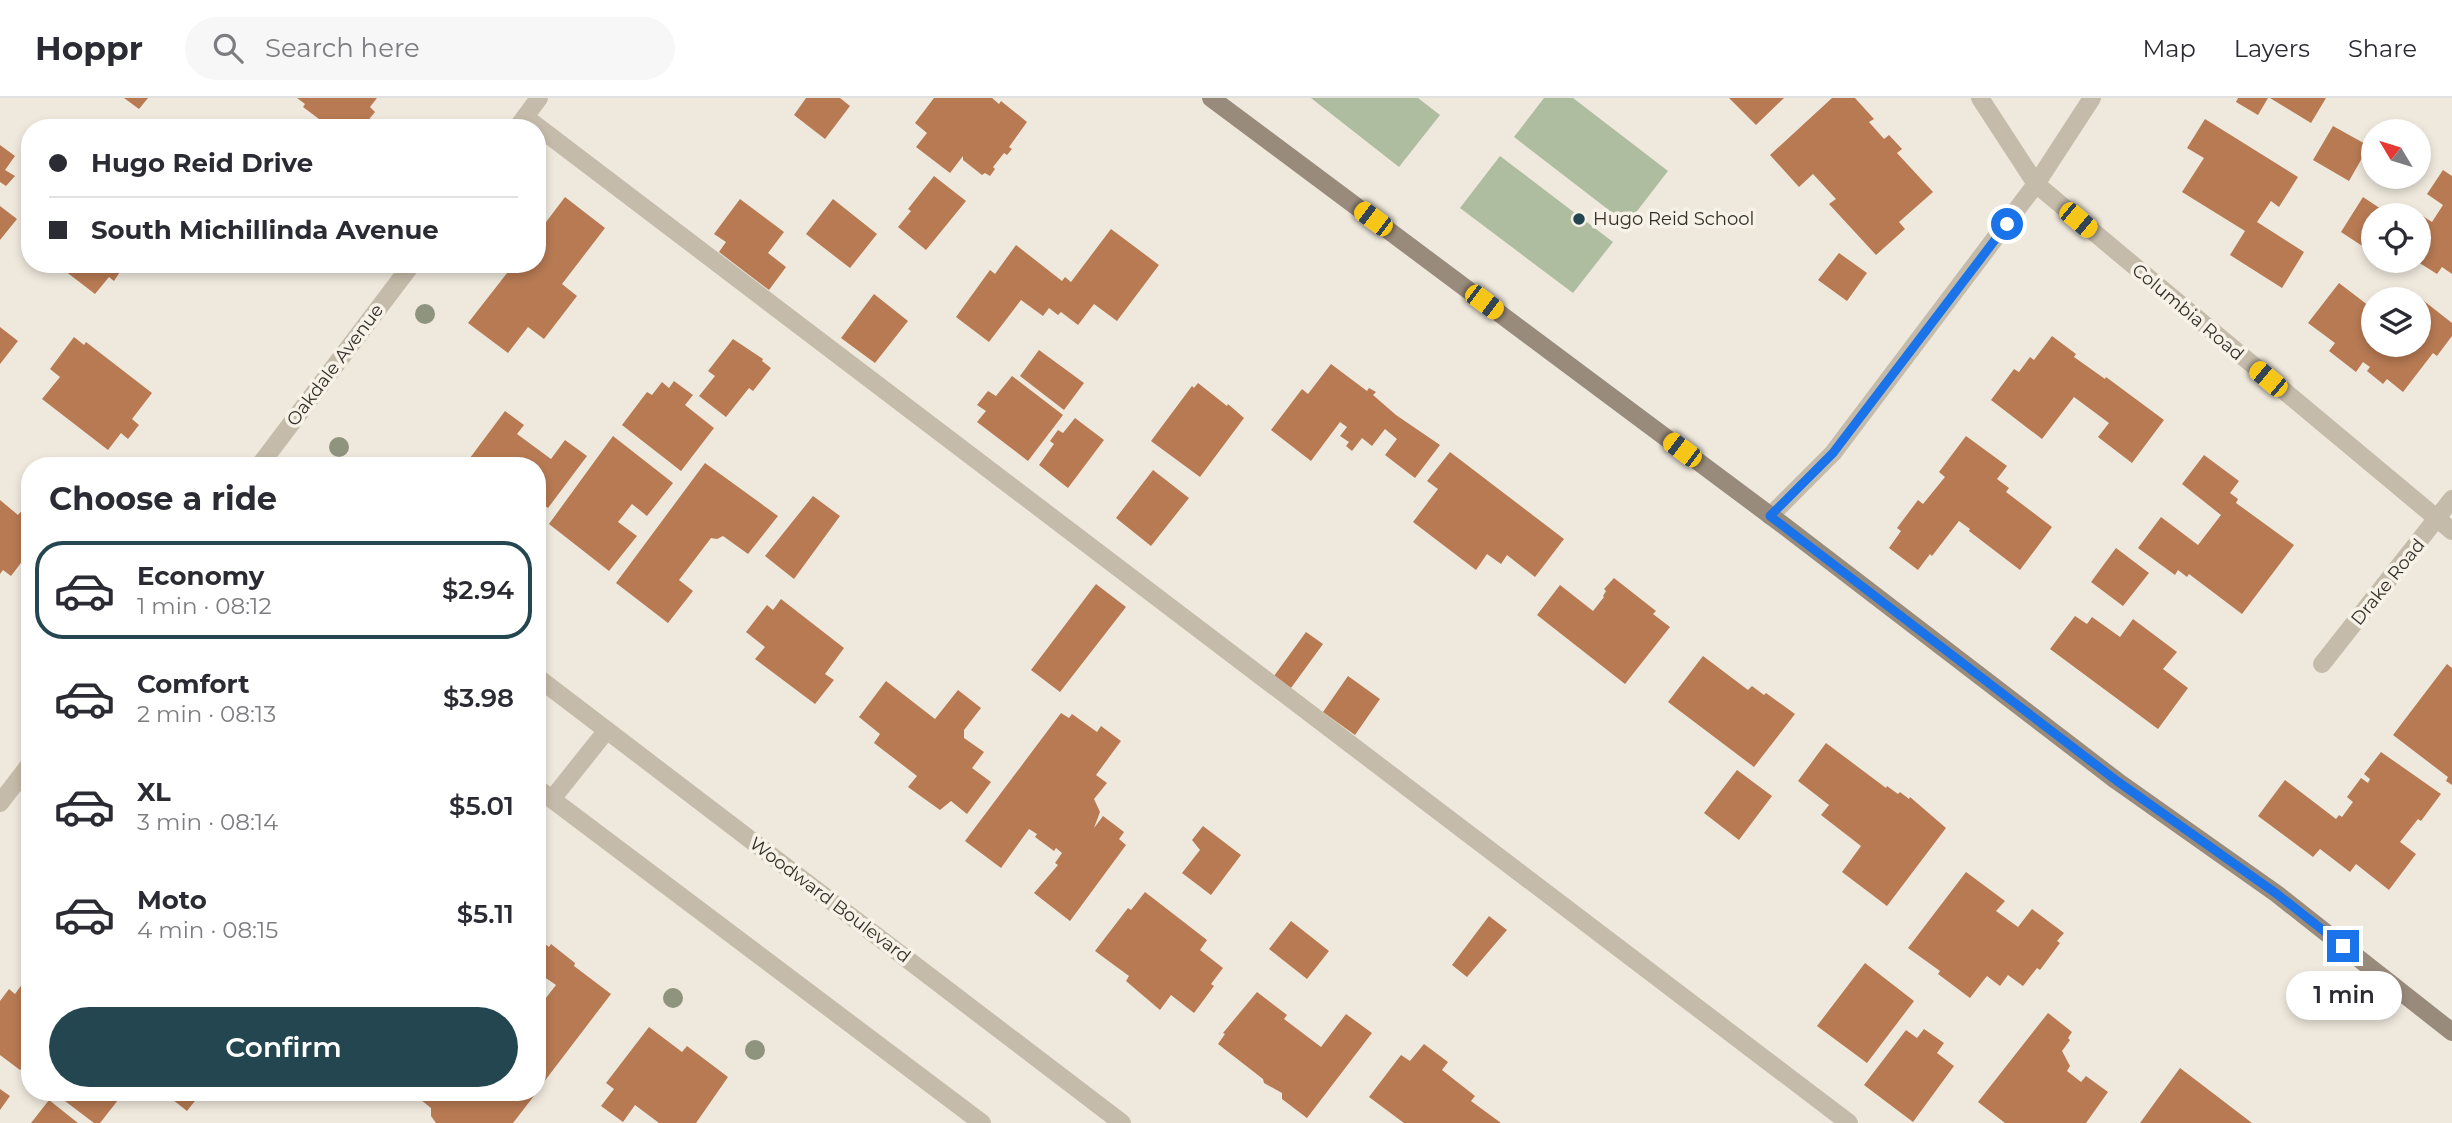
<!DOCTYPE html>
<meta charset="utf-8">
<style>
body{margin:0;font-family:Montserrat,sans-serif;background:#f7f7f7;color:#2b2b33;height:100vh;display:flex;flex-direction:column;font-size:26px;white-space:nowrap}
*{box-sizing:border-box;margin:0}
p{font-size:23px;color:#7c7c81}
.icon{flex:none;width:38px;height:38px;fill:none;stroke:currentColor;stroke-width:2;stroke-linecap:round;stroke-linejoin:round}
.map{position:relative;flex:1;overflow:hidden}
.sheet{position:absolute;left:21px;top:359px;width:525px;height:644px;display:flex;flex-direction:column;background:#fff;border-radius:28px;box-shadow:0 4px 10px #0003}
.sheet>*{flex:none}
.banner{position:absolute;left:21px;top:21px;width:525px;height:154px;border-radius:28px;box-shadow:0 4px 10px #0003;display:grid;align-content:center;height:154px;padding:0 28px;background:#fff}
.needle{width:46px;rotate:308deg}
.buttons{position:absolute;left:2361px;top:21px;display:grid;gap:14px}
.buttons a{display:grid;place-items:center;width:70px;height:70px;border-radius:50%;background:#fff;box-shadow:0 4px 10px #0003;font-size:35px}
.end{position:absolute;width:32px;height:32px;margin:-16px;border:9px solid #1a73e8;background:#fff;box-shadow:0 0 0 4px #fff}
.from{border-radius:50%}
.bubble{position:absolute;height:49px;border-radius:24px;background:#fff;box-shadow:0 4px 10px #0003;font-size:23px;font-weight:600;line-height:49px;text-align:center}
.car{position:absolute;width:21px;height:42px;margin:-21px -10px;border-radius:9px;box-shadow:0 0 5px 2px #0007;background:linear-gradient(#f5c518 24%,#345 0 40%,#f5c518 0 76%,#345 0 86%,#f5c518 0)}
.banner b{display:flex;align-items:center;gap:24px;height:66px;font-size:26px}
.banner b+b{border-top:2px solid #e1e1e2}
.banner i{width:18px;height:18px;background:#2b2b33}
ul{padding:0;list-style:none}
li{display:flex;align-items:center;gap:21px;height:98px;margin:0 14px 10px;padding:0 14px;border:4px solid transparent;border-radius:28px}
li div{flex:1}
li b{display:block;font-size:26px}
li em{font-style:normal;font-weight:600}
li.current{border-color:#234650}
li>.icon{width:63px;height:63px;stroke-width:1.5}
h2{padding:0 28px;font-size:32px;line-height:84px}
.primary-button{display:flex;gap:14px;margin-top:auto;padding:14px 28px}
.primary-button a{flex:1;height:80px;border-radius:42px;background:#234650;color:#fff;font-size:28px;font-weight:600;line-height:80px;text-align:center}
header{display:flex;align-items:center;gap:42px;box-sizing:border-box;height:98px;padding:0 35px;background:#fff;border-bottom:2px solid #e1e1e2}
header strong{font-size:33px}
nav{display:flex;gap:38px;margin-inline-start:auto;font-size:24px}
.search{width:490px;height:63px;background:#f7f7f7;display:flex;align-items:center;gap:18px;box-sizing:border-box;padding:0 24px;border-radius:38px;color:#7c7c81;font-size:26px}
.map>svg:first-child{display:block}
</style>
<header>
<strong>Hoppr</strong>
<div class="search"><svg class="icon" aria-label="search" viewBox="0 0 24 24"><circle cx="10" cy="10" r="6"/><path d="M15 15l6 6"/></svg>Search here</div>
<nav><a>Map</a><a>Layers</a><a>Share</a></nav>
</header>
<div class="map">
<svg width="2452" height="1025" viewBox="0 0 2452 1025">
<rect width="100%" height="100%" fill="#efe9dd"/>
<path fill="#aebc9f" d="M1311,0H1418L1440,17L1399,69Z
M1544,0H1573L1668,73L1627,126L1514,39Z
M1500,58L1613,144L1573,195L1460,110Z"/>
<path fill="#b77a53" d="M124,0H148L139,11Z
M297,0H377L370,9L375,14L366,25L361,22L354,30H331L303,9L305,6Z
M806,0H840L850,8L825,41L794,17Z
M934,0H992L999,6L1001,3L1027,24L1009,49L1012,51L1007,57L1004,55L993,69L995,71L990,78L985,75L982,77L963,62V58L950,75L916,49L927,35L915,25Z
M1729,0H1784L1756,27Z
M1832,0H1855L1874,21L1869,24L1884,41L1889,37L1902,51L1897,55L1933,94L1899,124L1905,131L1876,157L1829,106L1836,101L1813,76L1799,89L1770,57Z
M2238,0H2268L2258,17L2236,4Z
M2270,0H2326L2311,25Z
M2205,21L2298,79L2279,109L2271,103L2257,124L2304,154L2282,190L2230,157L2245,133L2182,94L2204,60L2187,50Z
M2333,28L2369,48L2349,83L2313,62Z
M0,47L15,58L5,72L15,78L6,88L0,84Z
M2443,72L2452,78V176L2442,169L2437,176L2418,164L2424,151L2418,147V115L2432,124L2443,107L2427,96Z
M934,78L966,103L926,152L898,129L911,113L908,111Z
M565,99L605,130L562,186L577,198L544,241L528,229L508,255L468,225L514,166H537V130L540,132Z
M2363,99L2390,117H2373V155L2341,134Z
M740,101L784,134L768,155L786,169L769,192L719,154L726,144L714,136Z
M833,101L877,136L850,170L806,136Z
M0,108L17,121L0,142Z
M1111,131L1159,167L1117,223L1094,206L1078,227L1061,214L1058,217L1049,210L1043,218L1021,202L989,244L956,219L990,172L995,176L1016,147L1062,183L1065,179L1071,184Z
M1839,155L1867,175L1847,203L1818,182Z
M56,166H119L123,169L114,183L109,179L95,196Z
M2339,185L2373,211V247H2418V201H2402L2410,192L2452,225V238L2437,258L2433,255L2403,294L2387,281L2383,286L2367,273L2370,269L2363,264L2356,274L2329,253L2335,245L2308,225Z
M874,196L908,223L875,265L841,240Z
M0,229L18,243L0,266Z
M2052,238L2076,256L2074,259L2105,281L2106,279L2164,322L2132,365L2098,339L2109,325L2074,299L2042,341L1991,302L2014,271L2019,274L2030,259L2034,262Z
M74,239L84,247L86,244L152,295L132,321L139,327L128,341L121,335L108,352L42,301L60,279L50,271Z
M733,241L763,261L762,263L771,270L753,293L749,290L726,319L699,298L715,278L708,273Z
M1039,252L1084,285L1064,312L1020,278Z
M1331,266L1367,293L1369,290L1376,294L1373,297L1396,317L1440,347L1415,380L1385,357L1397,341L1385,331L1372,348L1362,340L1352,353L1346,348L1349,344L1340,338L1347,329L1340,324L1311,363L1271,332L1302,291L1308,296Z
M1012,278L1063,317L1028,363L977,324L986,313L977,307L988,293L996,298Z
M674,283L693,297L685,307L714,330L681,373L622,327L647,294L652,297L662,284L669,290Z
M1198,285L1227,308L1228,306L1244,320L1200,379L1151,343L1192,288L1194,290Z
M505,313L524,327L517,336L551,361L565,342L587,358L548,410L537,402V368H464Z
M1075,320L1104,342L1068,390L1039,367L1054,346L1050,343L1058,332L1063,335Z
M613,338L673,385L647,418L632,406L618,424L637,438L609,473L549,426Z
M1966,338L2007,368L1997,381L2009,390L2006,394L2052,429L2020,472L1969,433L1970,431L1959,423L1932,458L1930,456L1918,472L1889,450L1901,433L1897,430L1918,402L1923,406L1945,379L1939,374Z
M1450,354L1564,441L1535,479L1507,457L1501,466L1487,456L1476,472L1413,424L1438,391L1427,383Z
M2204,357L2239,383L2230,395L2238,401L2236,405L2294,447L2242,516L2189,476L2187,479L2178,472L2175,477L2138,450L2161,419L2198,447L2221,417L2182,386Z
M705,365L778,418L748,456L723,438L717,441L711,440L679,482L693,493L668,525L616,485Z
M1153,372L1189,400L1151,448L1116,420Z
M813,398L840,418L794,481L765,458Z
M0,402L18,417L30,403V445L23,453L27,457L11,478L3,472L0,476Z
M2116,450L2149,475L2123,508L2091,484Z
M1614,480L1656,513L1653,516L1670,529L1625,586L1537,517L1560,487L1593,513L1604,499L1603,498L1606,493L1604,491Z
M1096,486L1126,509L1060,594L1031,572Z
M781,501L844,550L825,576L834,582L815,606L755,561L765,549L746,534L767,507L773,512Z
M2075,518L2087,526L2092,519L2120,539L2133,521L2177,554L2163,571L2188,590L2158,631L2050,551Z
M1306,534L1323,546L1291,590L1274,578Z
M1703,558L1748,592L1752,588L1764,597L1766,595L1795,616L1754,669L1668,604Z
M2447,566L2452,570V687L2446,683L2448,679L2393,637Z
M1348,578L1380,601L1355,637L1323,614Z
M886,583L935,621L958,592L981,610L964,632V640L984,654L972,670L991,684L967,716L951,703L940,712L908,689L917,678L874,645L880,636L859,619Z
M1061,615L1069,620L1072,616L1097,634L1101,628L1121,643L1096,677L1107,685L1094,701L1100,714L1094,730L1103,718L1124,734L1119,741L1126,747L1070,823L1034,795L1058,767L1055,765L1062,755L1056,750L1054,753L1035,739L1037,736L1029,731L1001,770L965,743Z
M1826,645L1886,690L1887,688L1898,696L1900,694L1909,701L1910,699L1946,730L1887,808L1842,774L1861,748L1821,717L1829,707L1798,683Z
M2381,654L2441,696L2421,723L2418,721L2400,744L2416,756L2389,792L2356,766L2350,774L2320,751L2313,759L2258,718L2285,682L2336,721L2339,717L2342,719L2353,704L2347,699L2361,680L2368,685L2370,681L2364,676Z
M1737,672L1772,698L1739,742L1704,715Z
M1203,728L1241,757L1211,797L1182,775L1200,752L1192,742Z
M1966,774L2005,803L1996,813L2018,829L2032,811L2064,835L2057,843L2060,845L2040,872L2037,870L2023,888L2008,877L2000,888L1987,878L1970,900L1938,876L1940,873L1908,850Z
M1145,794L1207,842L1200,852L1223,870L1211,886L1214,888L1194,915L1171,897L1160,912L1126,883L1129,878L1095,853L1128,810L1131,812Z
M1489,818L1507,832L1467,879L1452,867Z
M1291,823L1329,853L1307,881L1269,851Z
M537,840L549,849L551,846L575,865L574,868L611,896L537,993V901L542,905L556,887L537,874Z
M1865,865L1914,903L1867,965L1817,928Z
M28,878L30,880V972L24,968L20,972L0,957V903L9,891L15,896Z
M1257,894L1287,917L1284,921L1321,949L1346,916L1372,935L1307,1020L1282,1001V995L1264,985L1263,981L1218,946L1225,936L1223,935Z
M2048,915L2072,934L2068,940L2070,942L2062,953L2070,968L2067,973L2081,984L2086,978L2108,994L2086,1025H2005L1978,1004Z
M649,929L682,954L687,948L728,979L696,1025H659L635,1007L623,1024L601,1008L614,991L606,985Z
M1924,931L1944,945L1937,955L1954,968L1913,1024L1864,987L1906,932L1917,940Z
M1424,946L1448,964L1442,972L1475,998L1471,1003L1501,1025H1404L1369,999L1401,957L1410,963Z
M2180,970L2252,1025H2140Z
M0,991L10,998L0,1012Z
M53,994H118L122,997L100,1025H94Z
M163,994H202L187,1013Z
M411,994H537L513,1025H436L431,1018V1010Z
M49,1002L78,1025H31Z"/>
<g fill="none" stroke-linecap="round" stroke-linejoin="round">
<path stroke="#c5bbaa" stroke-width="18" d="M525,19L1849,1025"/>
<path stroke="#c5bbaa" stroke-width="18" d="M1980,0L2036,86L2452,433
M517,30L539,0
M259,368L412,166
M1770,418L1833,355L2036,86L2092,0
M2322,566L2452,401
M537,579L1122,1025
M537,690L982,1025
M552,701L607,632
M0,705L30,666"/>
<path stroke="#998b7c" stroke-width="18" d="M1211,0L1783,427L2117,683L2277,796L2452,934"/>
</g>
<g fill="#8e947e">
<circle cx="425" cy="216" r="10"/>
<circle cx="339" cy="349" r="10"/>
<circle cx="673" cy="900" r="10"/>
<circle cx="755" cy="952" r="10"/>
</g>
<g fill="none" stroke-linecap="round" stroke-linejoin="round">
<path stroke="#1a73e8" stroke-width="9" d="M2007,126L1833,355L1770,418L2117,683L2277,796L2343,848"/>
</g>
<circle fill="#234650" stroke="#f7f2e8" stroke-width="2.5" cx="1579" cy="121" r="7"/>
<g text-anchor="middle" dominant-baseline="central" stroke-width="7" stroke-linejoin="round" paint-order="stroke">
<g font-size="18" fill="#342e29" stroke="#f7f2e8" text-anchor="start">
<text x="1593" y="121">Hugo Reid School</text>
</g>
<g font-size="18" fill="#342e29" stroke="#f7f2e8">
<text transform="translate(2188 214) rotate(40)">Columbia Road</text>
<text transform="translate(335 267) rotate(-53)">Oakdale Avenue</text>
<text transform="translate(2388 484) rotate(-51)">Drake Road</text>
<text transform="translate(830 802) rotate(37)">Woodward Boulevard</text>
</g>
</g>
</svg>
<div class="buttons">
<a><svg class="needle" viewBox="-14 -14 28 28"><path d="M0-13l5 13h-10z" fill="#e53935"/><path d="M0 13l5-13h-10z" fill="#7c7c81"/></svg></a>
<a><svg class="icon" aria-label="locate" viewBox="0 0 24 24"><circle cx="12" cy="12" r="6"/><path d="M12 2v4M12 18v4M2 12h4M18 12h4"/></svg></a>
<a><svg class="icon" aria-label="layers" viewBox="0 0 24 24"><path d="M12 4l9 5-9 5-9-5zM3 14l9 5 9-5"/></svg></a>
</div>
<i class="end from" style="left:2007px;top:126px"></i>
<i class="end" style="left:2343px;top:848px"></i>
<div class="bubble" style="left:2286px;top:873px;width:116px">1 min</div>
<i class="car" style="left:1373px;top:121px;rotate:307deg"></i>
<i class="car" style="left:2078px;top:122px;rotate:130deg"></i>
<i class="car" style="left:1484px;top:204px;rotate:127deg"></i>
<i class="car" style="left:2268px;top:281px;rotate:310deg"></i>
<i class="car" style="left:1682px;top:352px;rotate:307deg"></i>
<div class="banner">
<b><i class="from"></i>Hugo Reid Drive</b>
<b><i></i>South Michillinda Avenue</b>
</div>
<section class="sheet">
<h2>Choose a ride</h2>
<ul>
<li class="current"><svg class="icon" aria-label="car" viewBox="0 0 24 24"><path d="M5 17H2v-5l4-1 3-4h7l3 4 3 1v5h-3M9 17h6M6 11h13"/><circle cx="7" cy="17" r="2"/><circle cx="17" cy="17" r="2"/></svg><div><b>Economy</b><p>1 min · 08:12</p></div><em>$2.94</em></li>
<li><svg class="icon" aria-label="car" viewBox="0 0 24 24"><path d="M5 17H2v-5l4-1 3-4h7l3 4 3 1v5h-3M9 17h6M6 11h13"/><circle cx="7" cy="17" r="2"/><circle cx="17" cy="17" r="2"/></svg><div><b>Comfort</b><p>2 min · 08:13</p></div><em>$3.98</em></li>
<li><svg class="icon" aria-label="car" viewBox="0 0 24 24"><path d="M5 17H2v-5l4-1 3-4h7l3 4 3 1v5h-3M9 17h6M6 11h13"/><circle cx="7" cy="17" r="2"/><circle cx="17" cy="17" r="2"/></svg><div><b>XL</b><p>3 min · 08:14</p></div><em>$5.01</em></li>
<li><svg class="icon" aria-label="car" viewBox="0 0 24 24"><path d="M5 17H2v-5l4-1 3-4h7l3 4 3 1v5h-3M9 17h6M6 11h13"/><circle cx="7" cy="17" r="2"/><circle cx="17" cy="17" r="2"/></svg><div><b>Moto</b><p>4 min · 08:15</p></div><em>$5.11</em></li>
</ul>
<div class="primary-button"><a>Confirm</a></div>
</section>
</div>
